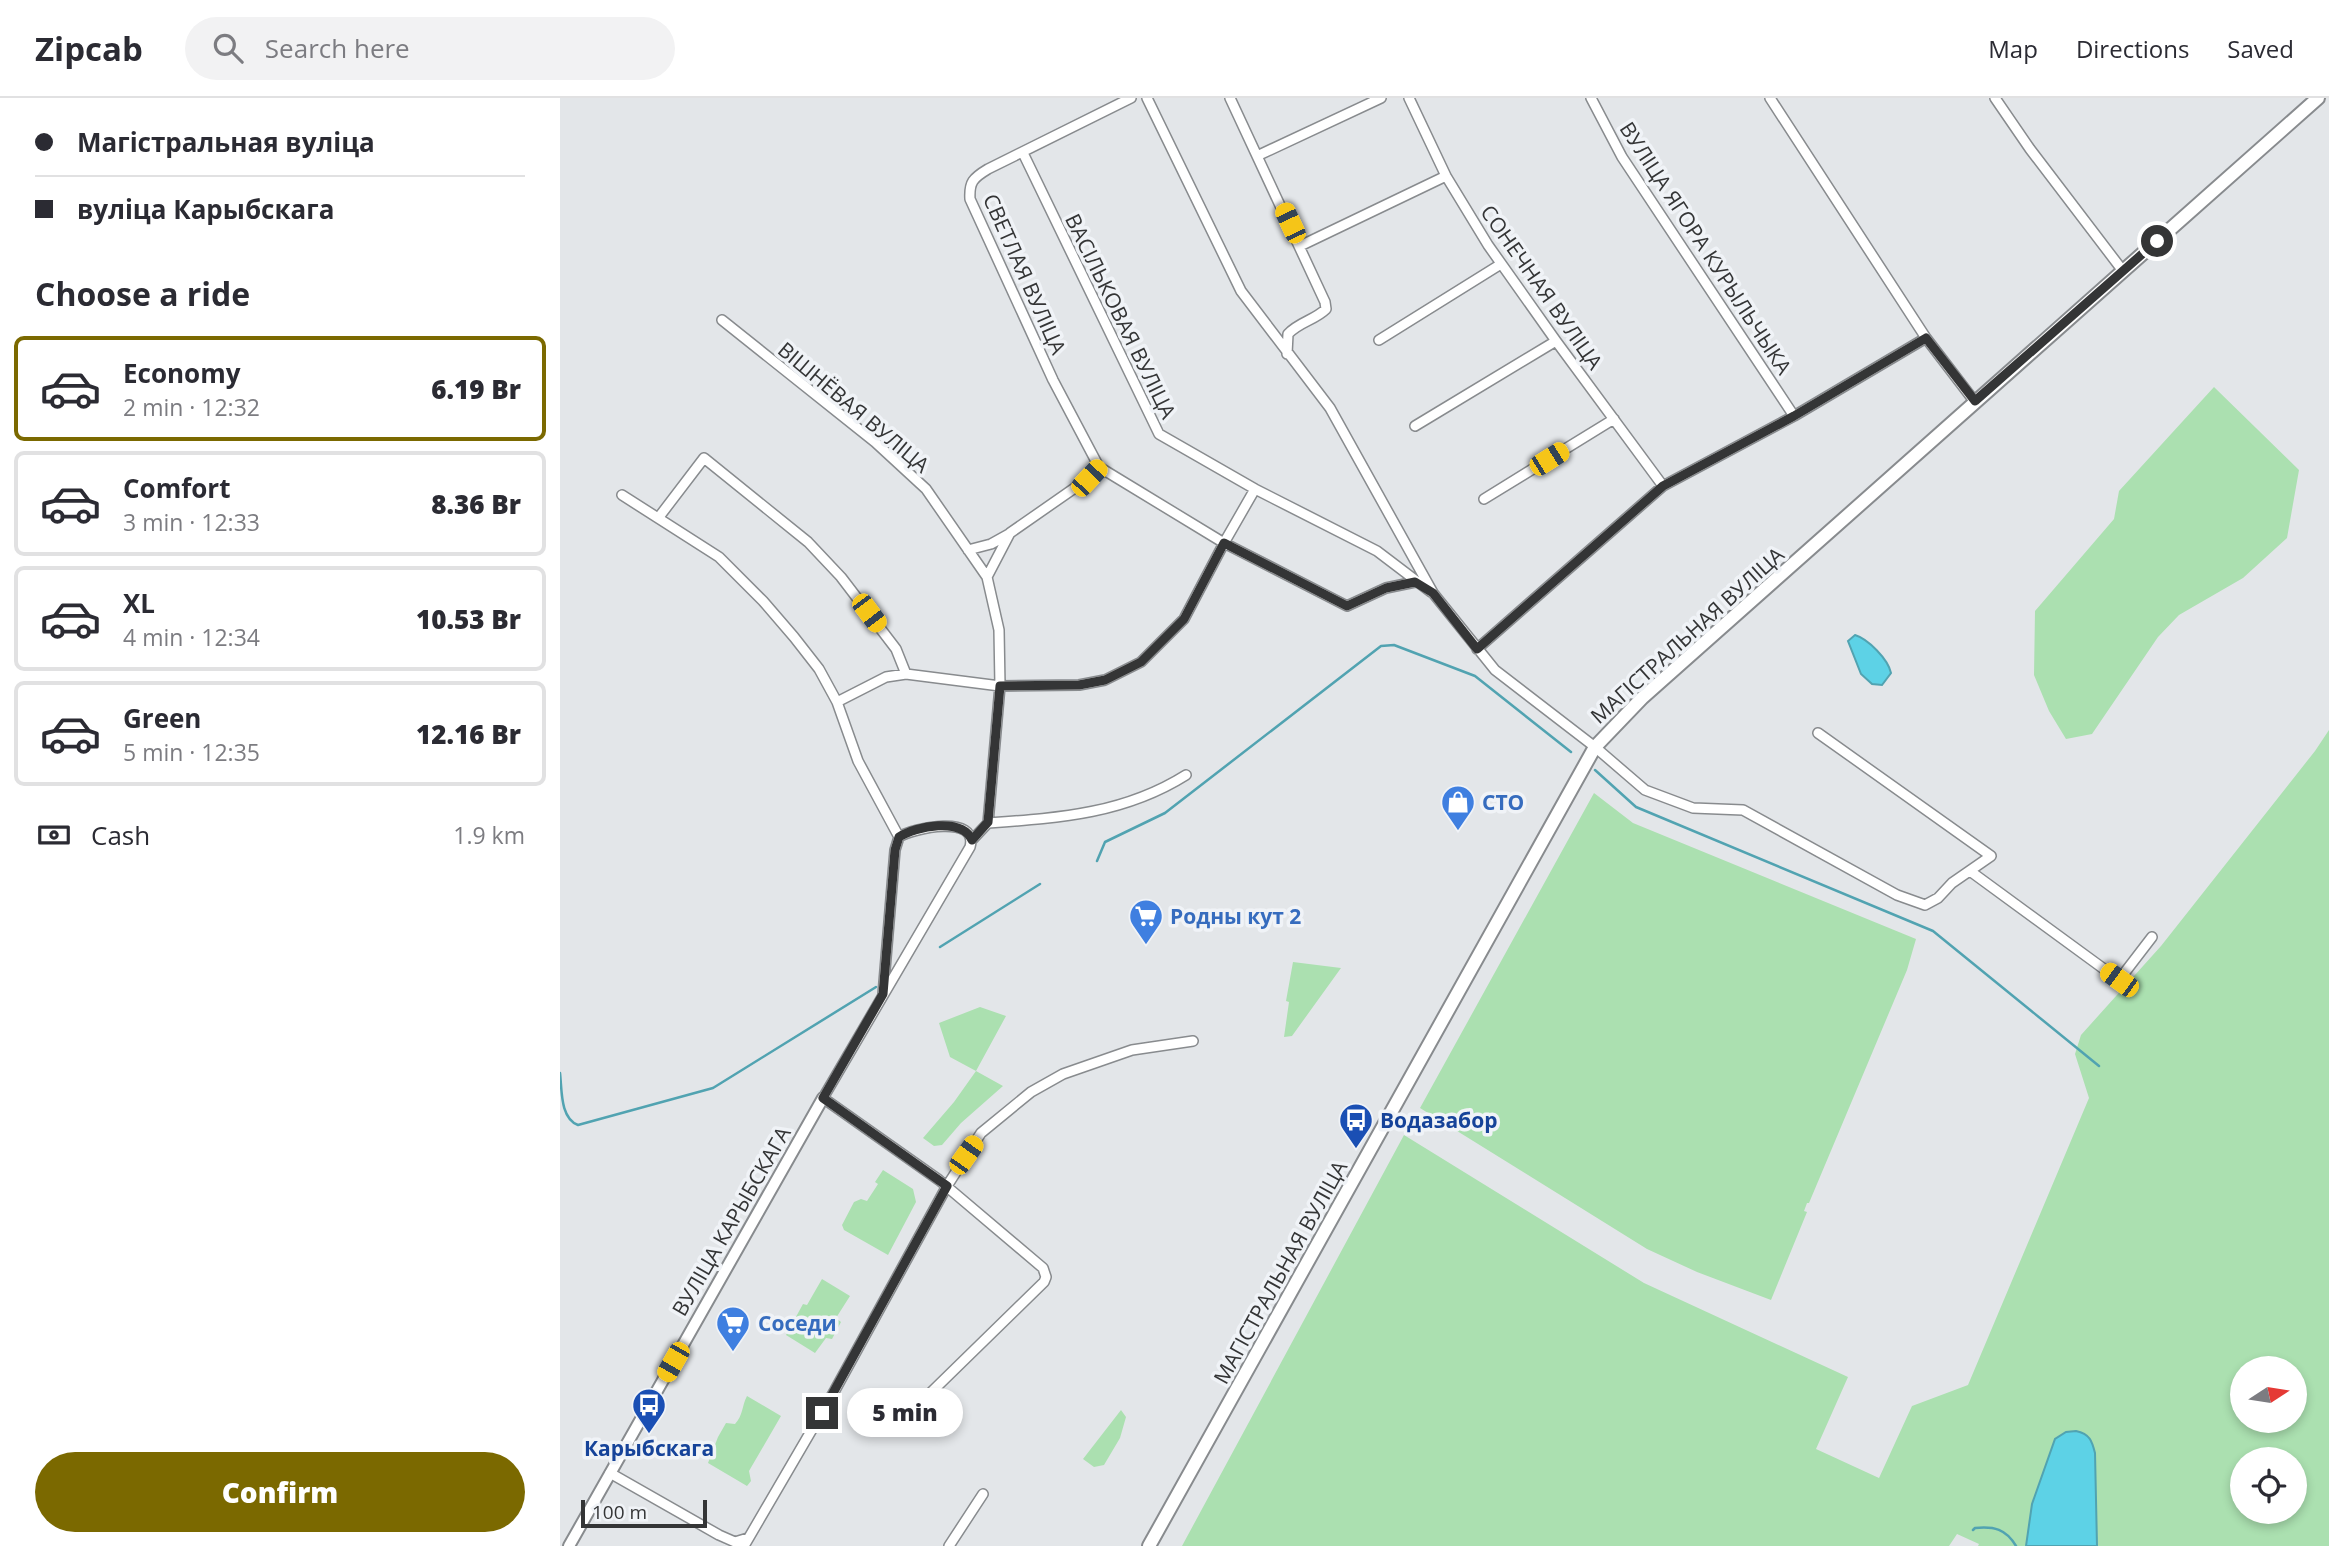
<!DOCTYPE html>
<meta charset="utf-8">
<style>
body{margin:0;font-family:"Open Sans",sans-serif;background:#f2f2f3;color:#2b2b33;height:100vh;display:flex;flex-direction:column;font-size:26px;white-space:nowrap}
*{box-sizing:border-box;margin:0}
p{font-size:23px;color:#7c7c81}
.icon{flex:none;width:38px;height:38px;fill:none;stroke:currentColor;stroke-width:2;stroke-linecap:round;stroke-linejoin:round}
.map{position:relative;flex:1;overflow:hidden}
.panel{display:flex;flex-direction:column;background:#fff;width:560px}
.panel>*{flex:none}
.top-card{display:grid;align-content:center;height:154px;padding:0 35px;background:#fff}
.needle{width:46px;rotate:78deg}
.tools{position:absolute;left:1670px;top:1258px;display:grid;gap:14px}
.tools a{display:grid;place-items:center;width:77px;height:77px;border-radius:50%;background:#fff;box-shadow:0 4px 10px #0003;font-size:35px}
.scale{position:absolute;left:21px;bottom:18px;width:126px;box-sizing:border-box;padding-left:7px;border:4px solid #343536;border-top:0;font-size:19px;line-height:24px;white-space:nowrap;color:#343536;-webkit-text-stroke:5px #f0f3f7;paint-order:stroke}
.end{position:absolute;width:32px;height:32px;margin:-16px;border:9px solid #343536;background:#fff;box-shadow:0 0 0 4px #fff}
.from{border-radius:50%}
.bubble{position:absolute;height:49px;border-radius:24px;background:#fff;box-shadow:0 4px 10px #0003;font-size:23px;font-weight:800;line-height:49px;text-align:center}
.car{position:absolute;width:21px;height:42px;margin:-21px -10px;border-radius:9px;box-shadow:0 0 5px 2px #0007;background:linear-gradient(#f5c518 24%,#345 0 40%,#f5c518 0 76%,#345 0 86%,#f5c518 0)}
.top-card b{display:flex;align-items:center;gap:24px;height:66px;font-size:26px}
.top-card b+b{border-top:2px solid #e1e1e2}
.top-card i{width:18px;height:18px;background:#2b2b33}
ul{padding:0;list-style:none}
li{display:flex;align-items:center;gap:21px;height:105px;margin:0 14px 10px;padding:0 21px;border:4px solid #e1e1e2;border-radius:10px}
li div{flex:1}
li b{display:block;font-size:26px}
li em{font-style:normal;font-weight:800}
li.current{border-color:#7b6900}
li>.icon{width:63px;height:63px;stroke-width:1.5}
h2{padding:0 35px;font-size:32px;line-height:84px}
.pay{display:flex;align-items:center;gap:18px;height:77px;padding:0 35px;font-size:26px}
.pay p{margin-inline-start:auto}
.action{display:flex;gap:14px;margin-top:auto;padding:14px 35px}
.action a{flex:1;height:80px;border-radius:42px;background:#7b6900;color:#fff;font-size:28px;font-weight:800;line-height:80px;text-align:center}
header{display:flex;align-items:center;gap:42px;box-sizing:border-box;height:98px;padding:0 35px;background:#fff;border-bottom:2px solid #e1e1e2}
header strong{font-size:33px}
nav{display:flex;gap:38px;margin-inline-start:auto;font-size:24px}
.search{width:490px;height:63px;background:#f2f2f3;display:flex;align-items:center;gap:18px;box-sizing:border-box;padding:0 24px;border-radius:38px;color:#7c7c81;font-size:26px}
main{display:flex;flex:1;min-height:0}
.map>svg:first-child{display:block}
</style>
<header>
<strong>Zipcab</strong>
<div class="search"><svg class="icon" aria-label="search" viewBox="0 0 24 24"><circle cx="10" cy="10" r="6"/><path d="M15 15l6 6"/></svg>Search here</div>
<nav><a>Map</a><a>Directions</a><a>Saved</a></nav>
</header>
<main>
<section class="panel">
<div class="top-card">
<b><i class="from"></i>Магістральная вуліца</b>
<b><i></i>вуліца Карыбскага</b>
</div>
<h2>Choose a ride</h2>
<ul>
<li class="current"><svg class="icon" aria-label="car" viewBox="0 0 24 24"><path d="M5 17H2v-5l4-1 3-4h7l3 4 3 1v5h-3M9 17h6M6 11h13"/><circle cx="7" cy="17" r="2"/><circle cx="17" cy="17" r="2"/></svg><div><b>Economy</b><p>2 min · 12:32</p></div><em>6.19 Br</em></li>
<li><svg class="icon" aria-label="car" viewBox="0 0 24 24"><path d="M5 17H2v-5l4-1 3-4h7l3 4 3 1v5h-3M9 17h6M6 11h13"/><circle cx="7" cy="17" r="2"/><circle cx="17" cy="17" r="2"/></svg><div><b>Comfort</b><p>3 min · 12:33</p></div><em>8.36 Br</em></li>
<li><svg class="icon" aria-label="car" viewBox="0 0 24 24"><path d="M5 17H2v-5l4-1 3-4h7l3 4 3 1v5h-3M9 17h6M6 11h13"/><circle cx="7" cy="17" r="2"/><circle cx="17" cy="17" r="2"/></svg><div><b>XL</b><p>4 min · 12:34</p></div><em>10.53 Br</em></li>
<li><svg class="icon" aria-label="car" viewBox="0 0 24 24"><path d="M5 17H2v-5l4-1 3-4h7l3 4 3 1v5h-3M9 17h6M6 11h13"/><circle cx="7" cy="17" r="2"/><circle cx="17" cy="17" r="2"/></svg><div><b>Green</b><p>5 min · 12:35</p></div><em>12.16 Br</em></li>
</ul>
<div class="pay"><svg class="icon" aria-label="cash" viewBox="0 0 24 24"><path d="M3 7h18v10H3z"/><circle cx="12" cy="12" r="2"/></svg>Cash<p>1.9 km</p></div>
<div class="action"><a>Confirm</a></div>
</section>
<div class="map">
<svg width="1769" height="1448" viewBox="0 0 1769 1448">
<rect width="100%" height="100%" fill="#e3e6e9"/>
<path fill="#abe0b0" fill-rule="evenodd" d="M1654,289L1739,372L1727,440L1683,480L1619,517L1598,539L1532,636L1506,641L1489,613L1474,577L1475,513L1554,421L1559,393Z
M1769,632V1448H1418L1419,1446L1397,1436L1389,1448H622L844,1037L1084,1185L1288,1279L1256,1351L1319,1380L1352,1308L1408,1287L1529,1000L1515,956L1521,937L1601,848L1755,653ZM1682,1270H1734V1323H1682ZM1682,1362H1734V1414H1682Z
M1034,695L1073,725L1356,841L1347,872L1249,1105H1247L1244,1113L1247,1114L1211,1202L1137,1174L1087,1151L860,1010Z
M733,864L781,870L732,938L724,939L729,904L726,903Z
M420,909L446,918L416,973L443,988L401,1025L382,1047L374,1048L363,1040L394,1004L416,973L390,959L379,925Z
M323,1072L353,1091L356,1104L328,1157L284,1132L282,1127L294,1104L301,1101L307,1103L318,1086L315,1084Z
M262,1181L290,1198L276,1220L281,1224L272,1241L266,1240L255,1255L226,1237L243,1206L247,1207Z
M187,1298L221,1318L189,1373L191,1383L187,1388L148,1365L158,1339L166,1325L175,1326C183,1318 182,1307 187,1298Z
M561,1312L566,1319L560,1340L544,1367L534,1369L523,1361Z"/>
<path fill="#5dd2e6" stroke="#51a3b1" stroke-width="2" d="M1295,537C1308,541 1328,561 1331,575L1322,587L1312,586L1301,576L1288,543Z
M1516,1333C1530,1336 1532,1343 1535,1355L1537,1448H1466L1472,1406L1495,1341L1506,1334Z"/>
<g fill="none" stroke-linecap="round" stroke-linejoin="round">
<path stroke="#51a3b1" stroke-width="2.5" d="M1035,672L1076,709L1373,833L1539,968
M537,763L545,744L605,715L821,548L834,547L915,578L1011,654
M380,849L480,786
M0,975C2,992 0,1020 18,1027L153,990L316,889
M1413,1432L1415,1430C1434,1428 1446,1431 1456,1448"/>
<g stroke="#888b8e" stroke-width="12">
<path id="minor" d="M571,0L428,71C413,80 409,84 410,101L493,282L539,369L664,445L787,508L826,490L855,484
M587,0L681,193L770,310L873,495L935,572L1035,649L1085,692L1133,710L1183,712L1337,797L1365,807L1378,800L1392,785L1431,758L1258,635
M670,0L765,204L766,211C755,222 739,224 728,236L727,256
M849,0L886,78L928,147L996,243L1103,388
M1031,0L1062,59L1234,318
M1210,0L1366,240L1415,304
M1435,0L1470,51L1563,173
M463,55L599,336L695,391L817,453L871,494
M697,58L821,0
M740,148L886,78
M162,222L315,344L366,391L427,479L439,532L440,588L428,725
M819,242L941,166
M855,328L996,243
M62,397L159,459L203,503L234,539L259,571L277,604L298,663L339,739
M924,401L1054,321
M99,419L144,360L248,444L281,479L336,551L346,576
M408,452L431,446L449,436
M427,479L450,435L529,380L539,369
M917,551L1103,388L1234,318L1366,240
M277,604L326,579L346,576L440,588L519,587L545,582L581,564L624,521L664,445L695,391
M428,725C499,720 564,716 626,677
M412,742L428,725
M1410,773L1559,882L1592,839
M323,896L335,752L339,739C353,730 419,716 410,749L263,1000L379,1082L483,1170L486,1179L484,1184L354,1311
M50,1375L159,1437L175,1444L188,1440
M184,1448L275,1292L387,1088L421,1035L471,994L503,976L572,952L633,943
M389,1448L423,1396"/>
</g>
<g stroke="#888b8e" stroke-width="14">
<path id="tertiary" d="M9,1448L263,1000"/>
</g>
<g stroke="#888b8e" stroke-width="16">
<path id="secondary" d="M589,1448L1035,649L1082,600L1758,0"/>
</g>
<use href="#minor" stroke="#fff" stroke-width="9"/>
<use href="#tertiary" stroke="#fff" stroke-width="10"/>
<use href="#secondary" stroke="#fff" stroke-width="12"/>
</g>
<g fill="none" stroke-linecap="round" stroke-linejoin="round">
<path stroke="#343536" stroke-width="9" d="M262,1315L387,1088L263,1000L323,896L335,752L339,739C356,728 402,719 412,742L428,724L440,588L519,587L545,582L581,564L624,521L664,445L787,508L826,490L855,484L873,495L917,551L1103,388L1234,318L1366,240L1415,303L1597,143"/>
</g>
<defs>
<g id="shop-pin" transform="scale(1.75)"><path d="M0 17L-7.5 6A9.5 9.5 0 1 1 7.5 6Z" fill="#3f7fe0" stroke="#f0f3f7"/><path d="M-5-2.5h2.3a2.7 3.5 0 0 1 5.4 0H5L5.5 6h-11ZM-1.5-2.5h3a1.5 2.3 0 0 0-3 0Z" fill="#fff"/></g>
<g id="supermarket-pin" transform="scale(1.75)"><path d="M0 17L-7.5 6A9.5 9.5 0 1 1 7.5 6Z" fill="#3f7fe0" stroke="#f0f3f7"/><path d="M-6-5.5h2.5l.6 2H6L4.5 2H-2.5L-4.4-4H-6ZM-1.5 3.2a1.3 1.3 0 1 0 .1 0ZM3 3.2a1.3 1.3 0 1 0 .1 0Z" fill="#fff"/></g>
<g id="bus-pin" transform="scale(1.75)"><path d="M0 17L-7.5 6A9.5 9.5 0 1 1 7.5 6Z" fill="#1a4fb4" stroke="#f0f3f7"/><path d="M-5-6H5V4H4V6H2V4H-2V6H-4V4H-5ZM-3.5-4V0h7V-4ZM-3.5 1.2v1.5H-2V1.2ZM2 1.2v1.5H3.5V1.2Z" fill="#fff"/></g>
</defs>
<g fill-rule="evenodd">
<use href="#shop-pin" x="898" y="704"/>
<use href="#supermarket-pin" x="586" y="818"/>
<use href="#bus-pin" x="796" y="1022"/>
<use href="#supermarket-pin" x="173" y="1225"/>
<use href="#bus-pin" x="89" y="1307"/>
</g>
<g text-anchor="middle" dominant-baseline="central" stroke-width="7" stroke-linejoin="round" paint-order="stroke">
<g font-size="21" fill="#343536" stroke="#f0f3f7">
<text transform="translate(1146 150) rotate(57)">ВУЛІЦА ЯГОРА КУРЫЛЬЧЫКА</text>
<text transform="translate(465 176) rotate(66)">СВЕТЛАЯ ВУЛІЦА</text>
<text transform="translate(982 189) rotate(55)">СОНЕЧНАЯ ВУЛІЦА</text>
<text transform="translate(561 218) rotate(64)">ВАСІЛЬКОВАЯ ВУЛІЦА</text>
<text transform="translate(294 309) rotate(40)">ВІШНЁВАЯ ВУЛІЦА</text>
<text transform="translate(1127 537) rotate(-42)">МАГІСТРАЛЬНАЯ ВУЛІЦА</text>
<text transform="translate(171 1123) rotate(-60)">ВУЛІЦА КАРЫБСКАГА</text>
<text transform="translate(720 1174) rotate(-61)">МАГІСТРАЛЬНАЯ ВУЛІЦА</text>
</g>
<g font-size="21" font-weight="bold" fill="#366cbe" stroke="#f0f3f7" text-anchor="start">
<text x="922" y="704">СТО</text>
<text x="610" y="818">Родны кут 2</text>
<text x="198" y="1225">Соседи</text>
</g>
<g font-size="21" font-weight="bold" fill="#164399" stroke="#f0f3f7" text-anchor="start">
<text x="820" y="1022">Водазабор</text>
<text x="89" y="1350" text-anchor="middle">Карыбскага</text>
</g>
</g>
</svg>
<div class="tools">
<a><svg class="needle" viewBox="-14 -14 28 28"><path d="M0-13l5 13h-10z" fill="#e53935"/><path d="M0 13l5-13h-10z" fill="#7c7c81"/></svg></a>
<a><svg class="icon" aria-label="locate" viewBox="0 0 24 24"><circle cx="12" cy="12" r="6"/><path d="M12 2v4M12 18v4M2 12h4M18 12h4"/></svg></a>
</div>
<div class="scale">100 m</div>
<i class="end from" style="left:1597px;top:143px"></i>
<i class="end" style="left:262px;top:1315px"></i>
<div class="bubble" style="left:287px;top:1290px;width:116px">5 min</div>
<i class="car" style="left:730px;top:125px;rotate:335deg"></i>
<i class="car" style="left:989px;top:361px;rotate:58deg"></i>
<i class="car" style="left:529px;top:380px;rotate:43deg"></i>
<i class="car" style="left:309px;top:515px;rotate:143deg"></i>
<i class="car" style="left:1559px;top:882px;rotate:306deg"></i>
<i class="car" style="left:406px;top:1057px;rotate:35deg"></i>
<i class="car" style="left:113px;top:1264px;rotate:210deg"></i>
</div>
</main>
